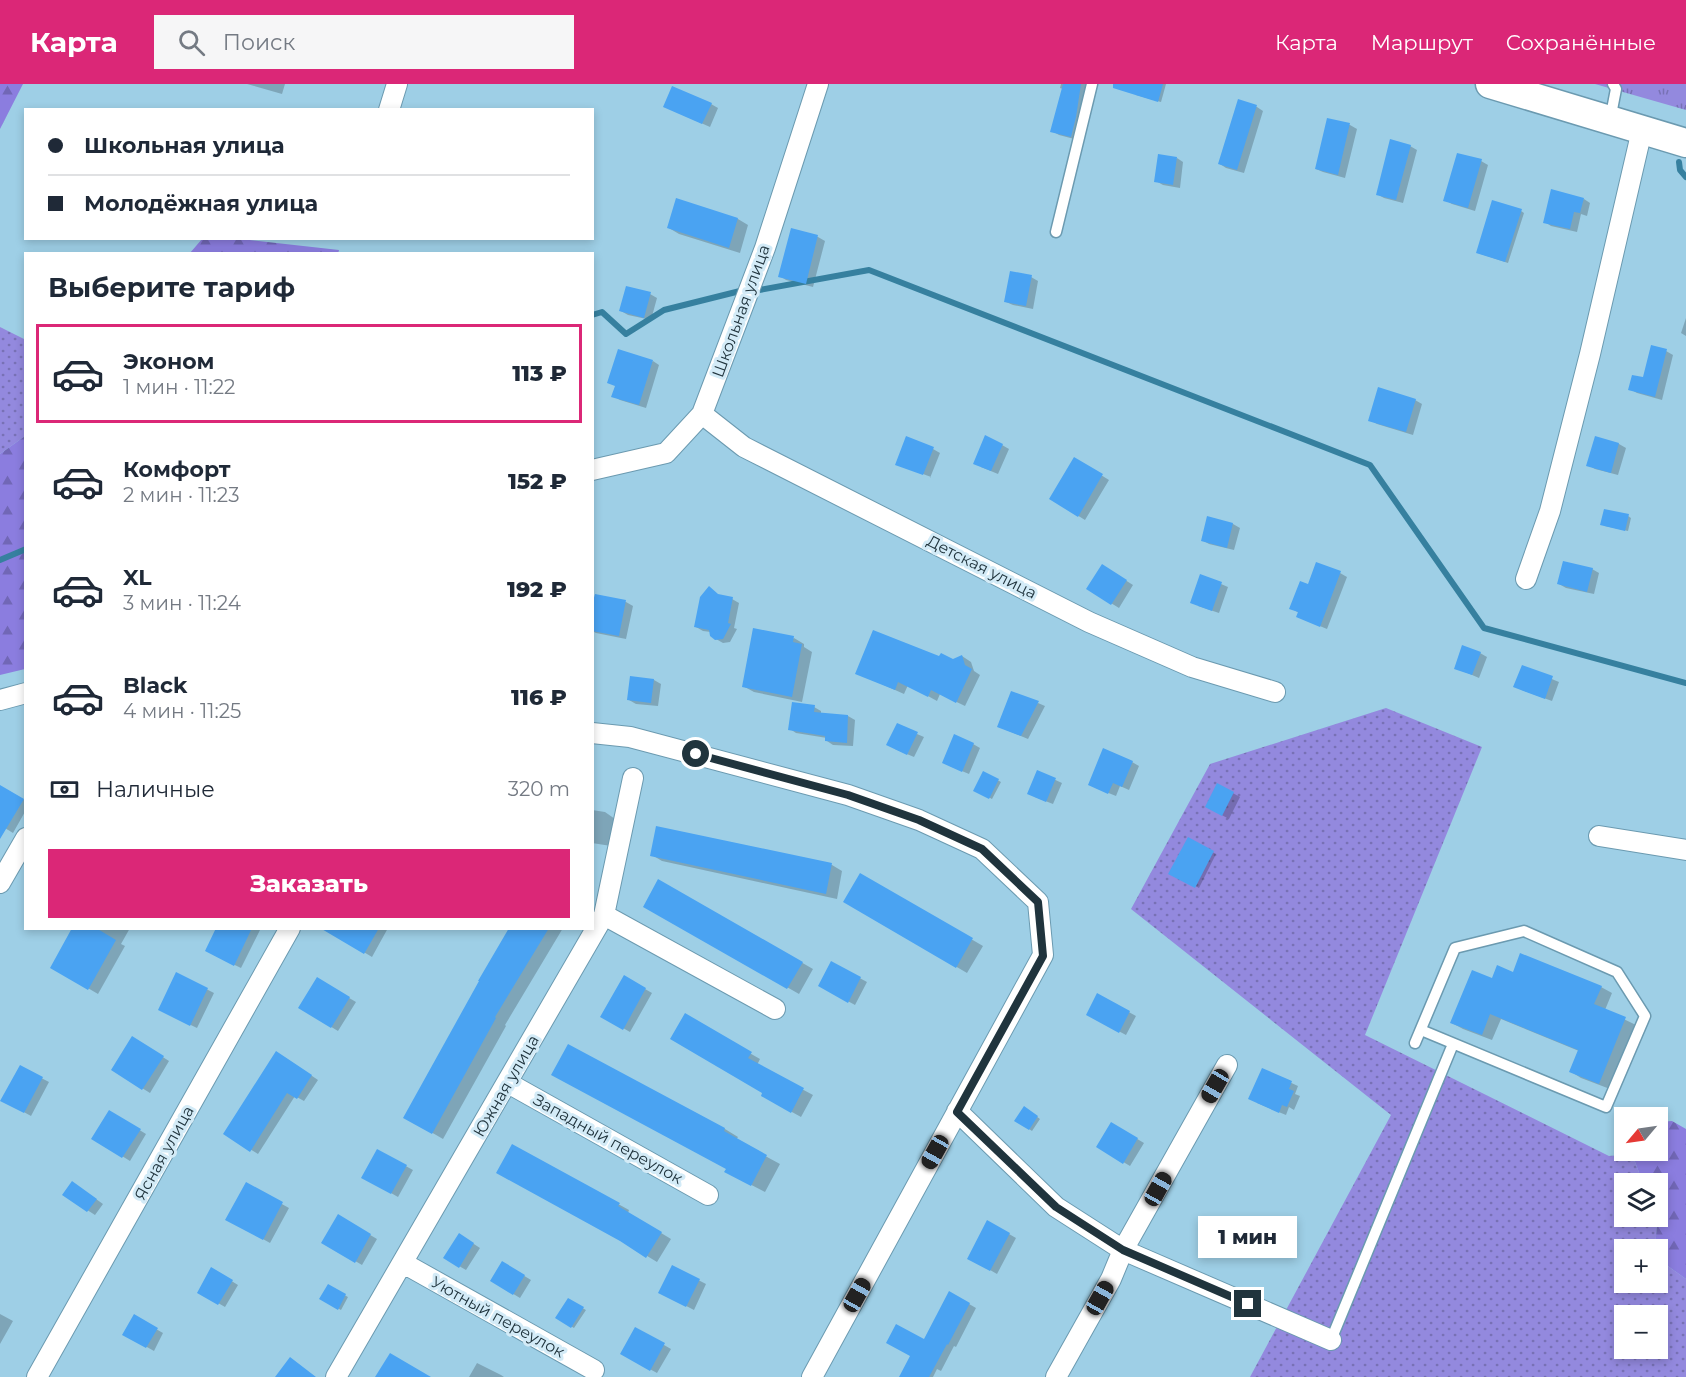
<!DOCTYPE html>
<html lang="ru">
<meta charset="utf-8">
<style>
body{margin:0;font-family:Montserrat,sans-serif;background:#f6f6f7;color:#1f2937;height:100vh;display:flex;flex-direction:column;font-size:22px;white-space:nowrap}
*{box-sizing:border-box;margin:0}
p{font-size:20px;color:#747a83}
.icon{flex:none;width:33px;height:33px;fill:none;stroke:currentColor;stroke-width:2;stroke-linecap:round;stroke-linejoin:round}
.map{position:relative;flex:1;overflow:hidden}
.details{position:absolute;left:24px;top:168px;width:570px;height:678px;display:flex;flex-direction:column;background:#fff;border-radius:0px;box-shadow:0 3px 9px #0003}
.details>*{flex:none}
.guide{position:absolute;left:24px;top:24px;width:570px;height:132px;border-radius:0px;box-shadow:0 3px 9px #0003;display:grid;align-content:center;height:132px;padding:0 24px;background:#fff}
.needle{width:39px;rotate:241deg}
.buttons{position:absolute;left:1614px;top:1023px;display:grid;gap:12px}
.buttons a{display:grid;place-items:center;width:54px;height:54px;border-radius:0px;background:#fff;box-shadow:0 3px 9px #0003;font-size:30px}
.end{position:absolute;width:27px;height:27px;margin:-14px;border:8px solid #20343d;background:#fff;box-shadow:0 0 0 3px #fff}
.from{border-radius:50%}
.bubble{position:absolute;height:42px;border-radius:0px;background:#fff;box-shadow:0 3px 9px #0003;font-size:20px;font-weight:800;line-height:42px;text-align:center}
.car{position:absolute;width:18px;height:36px;margin:-18px -9px;border-radius:8px;box-shadow:0 0 4px 2px #0007;background:linear-gradient(#222 24%,#8ab4d8 0 40%,#222 0 76%,#8ab4d8 0 86%,#222 0)}
.guide b{display:flex;align-items:center;gap:21px;height:57px;font-size:22px}
.guide b+b{border-top:2px solid #e0e1e3}
.guide i{width:15px;height:15px;background:#1f2937}
ul{padding:0;list-style:none}
li{display:flex;align-items:center;gap:18px;height:99px;margin:0 12px 9px;padding:0 12px;border:3px solid transparent;border-radius:0px}
li div{flex:1}
li b{display:block;font-size:22px}
li em{font-style:normal;font-weight:800}
li.current{border-color:#db2777}
li>.icon{width:54px;height:54px;stroke-width:1.5}
h2{padding:0 24px;font-size:27px;line-height:72px}
.pay{display:flex;align-items:center;gap:15px;height:66px;padding:0 24px;font-size:22px}
.pay p{margin-inline-start:auto}
.primary-button{display:flex;gap:12px;margin-top:auto;padding:12px 24px}
.primary-button a{flex:1;height:69px;border-radius:0px;background:#db2777;color:#fff;font-size:24px;font-weight:800;line-height:69px;text-align:center}
header{display:flex;align-items:center;gap:36px;box-sizing:border-box;height:84px;padding:0 30px;background:#db2777;color:#fff}
header strong{font-size:28px}
nav{display:flex;gap:33px;margin-inline-start:auto;font-size:21px}
.search{width:420px;height:54px;background:#f6f6f7;display:flex;align-items:center;gap:15px;box-sizing:border-box;padding:0 21px;border-radius:0px;color:#747a83;font-size:22px}
.map>svg:first-child{display:block}
</style>
<header>
<strong>Карта</strong>
<div class="search"><svg class="icon" aria-label="search" viewBox="0 0 24 24"><circle cx="10" cy="10" r="6"/><path d="M15 15l6 6"/></svg>Поиск</div>
<nav><a>Карта</a><a>Маршрут</a><a>Сохранённые</a></nav>
</header>
<div class="map">
<svg width="1686" height="1293" viewBox="0 0 1686 1293">
<defs>
<pattern id="grass-dots" width="8" height="8" patternUnits="userSpaceOnUse" patternTransform="scale(1.5)"><rect width="8" height="8" fill="#9389de"/><path d="M2 2h.1M6 6h.1" fill="none" stroke="#7871b5" stroke-width="1.8" stroke-linecap="round"/></pattern>
<pattern id="forest-firs" width="22" height="20" patternUnits="userSpaceOnUse" patternTransform="scale(1.5)"><rect width="22" height="20" fill="#8b7ddf"/><path d="M5 1l3.5 6h-7zM16 11l3.5 6h-7z" fill="#7167b6"/></pattern>
<pattern id="park-tufts" width="24" height="20" patternUnits="userSpaceOnUse" patternTransform="scale(1.5)"><rect width="24" height="20" fill="#9389de"/><path d="M3 7l-1-3M5 7V3M7 7l1-3M15 17l-1-3M17 17v-4M19 17l1-3" fill="none" stroke="#7871b5"/></pattern>
</defs>
<rect width="100%" height="100%" fill="#9ecfe6"/>
<path fill="url(#grass-dots)" fill-rule="evenodd" d="M0,243L26,256L25,352L0,370Z
M1386,624L1482,663L1365,951L1609,1072L1632,1070L1643,1099L1624,1100V1132L1655,1133L1657,1139L1655,1165L1624,1166V1198H1658V1175L1686,1195V1293H1250L1391,1031L1131,825L1210,680ZM1624,1232H1658V1264H1624Z"/>
<path fill="url(#forest-firs)" d="M0,0H23L0,45Z
M202,155H241L339,166L338,170L190,169Z
M25,352V585L0,591V370Z
M1672,1037L1686,1045V1195L1658,1175V1166L1655,1165L1657,1139L1655,1133L1658,1132V1100L1643,1099L1632,1070V1067L1658,1066V1038Z"/>
<path fill="url(#park-tufts)" d="M1595,0H1686V26Z"/>
<path fill="#0003" d="M247,0H285L282,10Z
M1061,0H1088L1078,56L1059,51L1052,47L1063,5L1060,4Z
M1136,0H1166L1161,18L1136,11Z
M1239,17L1257,23L1263,27L1244,89L1226,84L1220,80Z
M711,20L718,24L710,43L672,26Z
M1328,35L1350,41L1357,45L1345,94L1323,88L1316,85Z
M1410,62L1417,66L1403,119L1384,114L1377,110Z
M1177,74L1183,78L1180,104L1163,101L1156,97Z
M1481,77L1488,81L1475,127L1452,120L1445,116Z
M1584,115L1590,119L1587,132L1581,130L1577,148L1551,142L1545,138Z
M677,116L738,135L748,141L740,169L679,150L669,144Z
M1521,127L1524,129L1508,179L1481,170Z
M792,146L818,153L825,157L813,203L786,196L780,192Z
M1031,193L1038,197L1033,225L1013,221L1006,218Z
M650,210L657,214L651,236L628,231L621,227Z
M1686,234V252L1681,249Z
M1666,267L1673,271L1662,316L1637,309L1630,305L1644,295Z
M653,277L659,281L646,324L620,316L613,312Z
M1415,316L1422,320L1413,351L1377,340L1370,336Z
M1596,354L1619,360L1626,364L1618,391L1595,385L1588,381Z
M1002,361L1009,365L998,390L981,383Z
M933,365L940,369L930,394L931,393L902,382Z
M1075,375L1109,396L1085,436L1051,415Z
M1628,432L1631,434L1628,447L1605,442Z
M1208,434L1233,440L1240,444L1234,466L1209,460L1202,456Z
M1103,482L1133,501L1119,524L1088,505Z
M1592,485L1599,489L1594,510L1566,504L1559,500Z
M1340,489L1347,493L1327,545L1298,533L1299,529L1291,524L1309,502Z
M1221,500L1228,503L1219,529L1198,522Z
M709,504L721,513L732,515L739,519L734,544L737,545L730,558L723,559L716,555L711,548L703,547L696,543Z
M596,512L626,518L633,522L626,555L596,549L592,547V529Z
M794,554L804,560V563L812,568L802,618L754,608L743,602Z
M1480,569L1487,573L1479,594L1456,584Z
M962,572L971,578L974,587L980,591L965,622L940,610L937,617L908,601L904,610L857,589L940,574L953,577Z
M1523,583L1559,598L1552,617L1522,606Z
M632,594L654,596L661,600L658,622L636,620L629,616Z
M1038,619L1045,622L1028,655L999,643Z
M814,623L821,627V630L848,632L855,636L853,662L833,661L827,657V654L796,649L790,645Z
M917,650L924,653L914,673L895,665Z
M973,660L980,664L969,690L950,682Z
M1132,678L1139,682L1129,706L1120,702L1116,712L1096,704Z
M1038,688L1062,699L1053,720L1035,713Z
M984,689L1001,698L992,715L975,706Z
M1218,701L1240,713L1229,735L1207,723Z
M0,702L26,717V726L13,749L0,741Z
M592,726L605,728L615,735L611,762L592,759Z
M657,744L832,781L842,787L837,815L662,777L652,771Z
M1188,755L1216,770L1199,804L1170,789Z
M861,791L983,862L967,889L845,817Z
M659,797L813,885L799,910L645,822Z
M74,844H130L121,860L125,862L98,910L52,883Z
M218,844H258L260,846L241,884L214,871Z
M341,844H388L372,873L337,852Z
M511,844H563L505,941L506,942L443,1055L405,1033Z
M832,879L867,898L855,921L820,902Z
M1514,889L1601,903L1612,909L1605,926L1636,941L1610,1005L1581,994L1570,987L1579,967L1501,935L1492,956L1463,945L1452,939L1493,896Z
M177,890L214,909L197,944L166,929Z
M624,893L652,909L630,948L602,932Z
M317,895L356,918L338,947L300,924Z
M1098,911L1136,932L1126,951L1088,931Z
M685,932L760,975L757,981L813,1011L801,1033L763,1012L764,1008Z
M133,954L169,977L150,1009L113,986Z
M568,962L725,1045L738,1053L736,1056L780,1080L765,1108L740,1095Z
M284,973L318,996L304,1017L295,1012L258,1070L225,1050Z
M20,983L49,998L31,1032L2,1016Z
M1263,986L1298,1002L1295,1010L1300,1012L1294,1026L1289,1023L1286,1031L1257,1019Z
M1025,1024L1040,1035L1032,1047L1016,1036Z
M110,1028L146,1050L130,1077L93,1054Z
M1112,1040L1144,1059L1130,1082L1098,1063Z
M513,1062L629,1126L628,1129L671,1155L657,1178L624,1158Z
M378,1067L413,1086L398,1113L363,1093Z
M246,1100L289,1124L270,1159L227,1135Z
M79,1103L103,1120L95,1131L64,1111Z
M338,1132L377,1155L362,1181L323,1158Z
M988,1138L1016,1154L997,1190L969,1174Z
M460,1151L480,1164L466,1186L445,1174Z
M503,1179L531,1196L520,1214L492,1197Z
M673,1183L706,1200L694,1226L667,1212Z
M212,1185L238,1201L225,1223L199,1208Z
M328,1202L348,1213L341,1226L321,1215Z
M950,1209L976,1224L956,1263L954,1262L941,1287L937,1285L933,1293H901L924,1257Z
M568,1216L586,1226L574,1244L557,1234Z
M0,1230L13,1237L0,1260Z
M135,1233L163,1249L154,1267L124,1250Z
M636,1245L671,1265L657,1289L622,1270Z
M477,1279L501,1291L504,1293H469Z"/>
<g fill="none" stroke-linecap="round" stroke-linejoin="round">
<path stroke="#36809f" stroke-width="6" d="M1679,78L1680,86L1686,93
M759,206L869,186L1370,381L1484,544L1686,599
M592,231L602,228L626,250L664,226L740,207
M0,476L26,465"/>
</g>
<path fill="#4aa3f2" d="M1063,0H1081L1076,33L1071,53L1050,48Z
M1113,0H1163L1158,18L1113,4Z
M672,2L712,19L702,40L663,23Z
M1238,15L1257,21L1237,86L1218,80Z
M1327,34L1350,39L1338,91L1315,85Z
M1390,55L1411,61L1396,116L1376,111Z
M1457,69L1482,75L1468,124L1443,117Z
M1158,70L1177,73L1173,101L1154,98Z
M1551,105L1584,114L1580,129L1574,128L1570,145L1543,139Z
M676,114L738,134L729,164L667,144Z
M1492,116L1522,125L1505,178L1476,169Z
M791,144L818,151L806,200L778,193Z
M1010,187L1032,191L1026,222L1004,218Z
M626,202L651,208L644,234L619,227Z
M1651,261L1667,265L1655,313L1628,306L1632,291L1643,293Z
M618,265L653,276L639,321L611,313L615,302L607,299Z
M1378,303L1416,315L1406,348L1368,337Z
M985,351L1003,360L991,387L973,380Z
M906,352L934,363L923,391L895,381Z
M1595,352L1619,359L1611,389L1586,382Z
M1074,373L1103,390L1078,433L1049,415Z
M1604,425L1629,430L1625,447L1600,441Z
M1207,432L1233,439L1227,464L1201,457Z
M1563,477L1593,484L1587,508L1557,500Z
M1316,478L1341,487L1320,543L1296,533L1298,528L1289,525L1300,497L1308,500Z
M1102,480L1127,496L1111,521L1086,505Z
M1200,490L1222,498L1212,527L1190,519Z
M709,502L718,510L733,513L728,539L731,540L723,555L715,556L710,552L709,546L694,543L700,513Z
M595,510L626,516L619,552L592,547V521Z
M753,544L794,552L793,558L802,560L792,613L742,603Z
M873,546L939,572L941,569L953,575L962,571L965,581L972,585L956,619L931,606L928,613L898,598L895,606L855,590Z
M1462,561L1481,568L1472,591L1454,585Z
M1522,581L1553,592L1545,615L1513,603Z
M630,592L654,595L651,619L627,616Z
M1011,607L1039,617L1021,652L997,643Z
M792,618L815,621L814,628L848,631L847,659L825,657V652L788,646Z
M897,639L918,648L907,671L886,661Z
M954,650L974,659L962,688L942,679Z
M1103,664L1133,677L1122,703L1113,699L1108,710L1088,701Z
M1037,686L1056,694L1046,718L1027,710Z
M983,687L999,695L989,715L973,707Z
M1217,699L1234,708L1222,732L1205,723Z
M0,701L24,715L0,755Z
M656,742L832,779L826,810L650,772Z
M1188,753L1214,767L1195,804L1168,790Z
M860,789L973,854L956,884L843,818Z
M658,795L803,878L787,905L643,823Z
M72,844H96L116,856L88,906L50,884Z
M216,844H252L234,882L205,867Z
M320,844H379L364,870Z
M509,844H549L495,933L496,934L432,1050L403,1034L479,897H478Z
M1520,869L1602,902L1594,920L1626,933L1599,1000L1569,988L1578,966L1490,930L1482,951L1450,939L1472,886L1492,894L1497,881L1513,888Z
M831,877L861,893L848,919L818,902Z
M176,888L208,904L190,942L158,926Z
M624,891L646,904L623,946L600,933Z
M317,893L350,913L331,944L298,924Z
M1097,909L1130,927L1119,949L1086,931Z
M685,929L752,968L748,974L804,1004L791,1029L761,1012L762,1009L670,955Z
M132,952L164,972L142,1006L111,986Z
M568,960L725,1044L724,1047L767,1071L751,1102L724,1088L726,1085L551,991Z
M276,967L312,991L297,1015L287,1009L250,1068L223,1050Z
M20,981L43,993L24,1029L0,1017Z
M1262,984L1292,997L1289,1005L1294,1007L1287,1023L1282,1021L1279,1029L1248,1015Z
M1024,1022L1038,1032L1029,1046L1014,1037Z
M109,1026L141,1045L122,1074L91,1055Z
M1111,1038L1138,1054L1123,1080L1096,1063Z
M512,1060L620,1119L618,1122L662,1148L646,1174L620,1157L496,1089Z
M377,1065L407,1081L391,1110L361,1094Z
M72,1097L97,1115L87,1128L62,1111Z
M246,1098L283,1118L263,1156L225,1136Z
M338,1130L371,1150L355,1179L321,1159Z
M987,1136L1010,1149L990,1187L967,1175Z
M459,1149L474,1159L459,1184L443,1174Z
M502,1177L525,1191L513,1211L490,1197Z
M672,1181L700,1195L686,1223L658,1209Z
M211,1183L233,1196L218,1221L197,1209Z
M328,1200L346,1210L338,1226L319,1215Z
M949,1207L970,1219L948,1261L947,1260L929,1293H899L910,1272L886,1259L896,1240L924,1255Z
M568,1214L584,1223L571,1244L555,1234Z
M134,1230L158,1244L146,1264L122,1251Z
M635,1243L665,1259L650,1287L620,1270Z
M390,1269L431,1293H375Z
M290,1273L316,1293H275Z"/>
<g fill="none" stroke-linecap="round" stroke-linejoin="round">
<g stroke="#6b9ab0" stroke-width="13">
<path id="lane" d="M1610,36L1616,5L1613,0
M1056,148L1092,0
M1415,959L1455,864L1524,847L1617,888L1645,932L1606,1023L1421,946
M1331,1256L1453,960"/>
</g>
<g stroke="#6b9ab0" stroke-width="22">
<path id="street" d="M389,26L397,0
M702,330L744,363L1089,538L1192,583L1275,608
M592,386L666,369L702,330L765,164L818,0
M1526,495L1550,427L1590,270L1642,46
M0,616L26,609
M592,649L630,653L848,711L919,736L982,765L1038,818L1043,871L812,1293
M1599,752L1686,766
M0,799L26,754
M604,831L775,925
M508,999L708,1111
M957,1027L1056,1123L1123,1166L1331,1256
M403,1179L594,1286
M37,1293L290,844
M336,1293L604,831L633,694
M1056,1293L1111,1195L1123,1166L1227,981"/>
</g>
<g stroke="#6b9ab0" stroke-width="31">
<path id="secondary" d="M1490,0L1686,59"/>
</g>
<use href="#lane" stroke="#fff" stroke-width="10"/>
<use href="#street" stroke="#fff" stroke-width="20"/>
<use href="#secondary" stroke="#fff" stroke-width="28"/>
</g>
<g fill="none" stroke-linecap="round" stroke-linejoin="round">
<path stroke="#20343d" stroke-width="8" d="M696,670L848,711L919,736L982,765L1038,818L1043,872L957,1028L1056,1123L1123,1166L1248,1220"/>
</g>
<g text-anchor="middle" dominant-baseline="central" stroke-width="6" stroke-linejoin="round" paint-order="stroke">
<g font-size="16" fill="#20343d" stroke="#d3ebf7">
<text transform="translate(741 227) rotate(-70)">Школьная улица</text>
<text transform="translate(982 483) rotate(27)">Детская улица</text>
<text transform="translate(506 1002) rotate(-60)">Южная улица</text>
<text transform="translate(608 1055) rotate(29)">Западный переулок</text>
<text transform="translate(164 1069) rotate(-61)">Ясная улица</text>
<text transform="translate(498 1233) rotate(29)">Уютный переулок</text>
</g>
</g>
</svg>
<div class="buttons">
<a><svg class="needle" viewBox="-14 -14 28 28"><path d="M0-13l5 13h-10z" fill="#e53935"/><path d="M0 13l5-13h-10z" fill="#747a83"/></svg></a>
<a><svg class="icon" aria-label="layers" viewBox="0 0 24 24"><path d="M12 4l9 5-9 5-9-5zM3 14l9 5 9-5"/></svg></a>
<a>+</a>
<a>−</a>
</div>
<i class="end from" style="left:696px;top:670px"></i>
<i class="end" style="left:1248px;top:1220px"></i>
<div class="bubble" style="left:1198px;top:1132px;width:99px">1 мин</div>
<i class="car" style="left:1215px;top:1002px;rotate:210deg"></i>
<i class="car" style="left:935px;top:1068px;rotate:209deg"></i>
<i class="car" style="left:1158px;top:1105px;rotate:29deg"></i>
<i class="car" style="left:857px;top:1211px;rotate:29deg"></i>
<i class="car" style="left:1100px;top:1214px;rotate:29deg"></i>
<div class="guide">
<b><i class="from"></i>Школьная улица</b>
<b><i></i>Молодёжная улица</b>
</div>
<section class="details">
<h2>Выберите тариф</h2>
<ul>
<li class="current"><svg class="icon" aria-label="car" viewBox="0 0 24 24"><path d="M5 17H2v-5l4-1 3-4h7l3 4 3 1v5h-3M9 17h6M6 11h13"/><circle cx="7" cy="17" r="2"/><circle cx="17" cy="17" r="2"/></svg><div><b>Эконом</b><p>1 мин · 11:22</p></div><em>113 ₽</em></li>
<li><svg class="icon" aria-label="car" viewBox="0 0 24 24"><path d="M5 17H2v-5l4-1 3-4h7l3 4 3 1v5h-3M9 17h6M6 11h13"/><circle cx="7" cy="17" r="2"/><circle cx="17" cy="17" r="2"/></svg><div><b>Комфорт</b><p>2 мин · 11:23</p></div><em>152 ₽</em></li>
<li><svg class="icon" aria-label="car" viewBox="0 0 24 24"><path d="M5 17H2v-5l4-1 3-4h7l3 4 3 1v5h-3M9 17h6M6 11h13"/><circle cx="7" cy="17" r="2"/><circle cx="17" cy="17" r="2"/></svg><div><b>XL</b><p>3 мин · 11:24</p></div><em>192 ₽</em></li>
<li><svg class="icon" aria-label="car" viewBox="0 0 24 24"><path d="M5 17H2v-5l4-1 3-4h7l3 4 3 1v5h-3M9 17h6M6 11h13"/><circle cx="7" cy="17" r="2"/><circle cx="17" cy="17" r="2"/></svg><div><b>Black</b><p>4 мин · 11:25</p></div><em>116 ₽</em></li>
</ul>
<div class="pay"><svg class="icon" aria-label="cash" viewBox="0 0 24 24"><path d="M3 7h18v10H3z"/><circle cx="12" cy="12" r="2"/></svg>Наличные<p>320 m</p></div>
<div class="primary-button"><a>Заказать</a></div>
</section>
</div>
